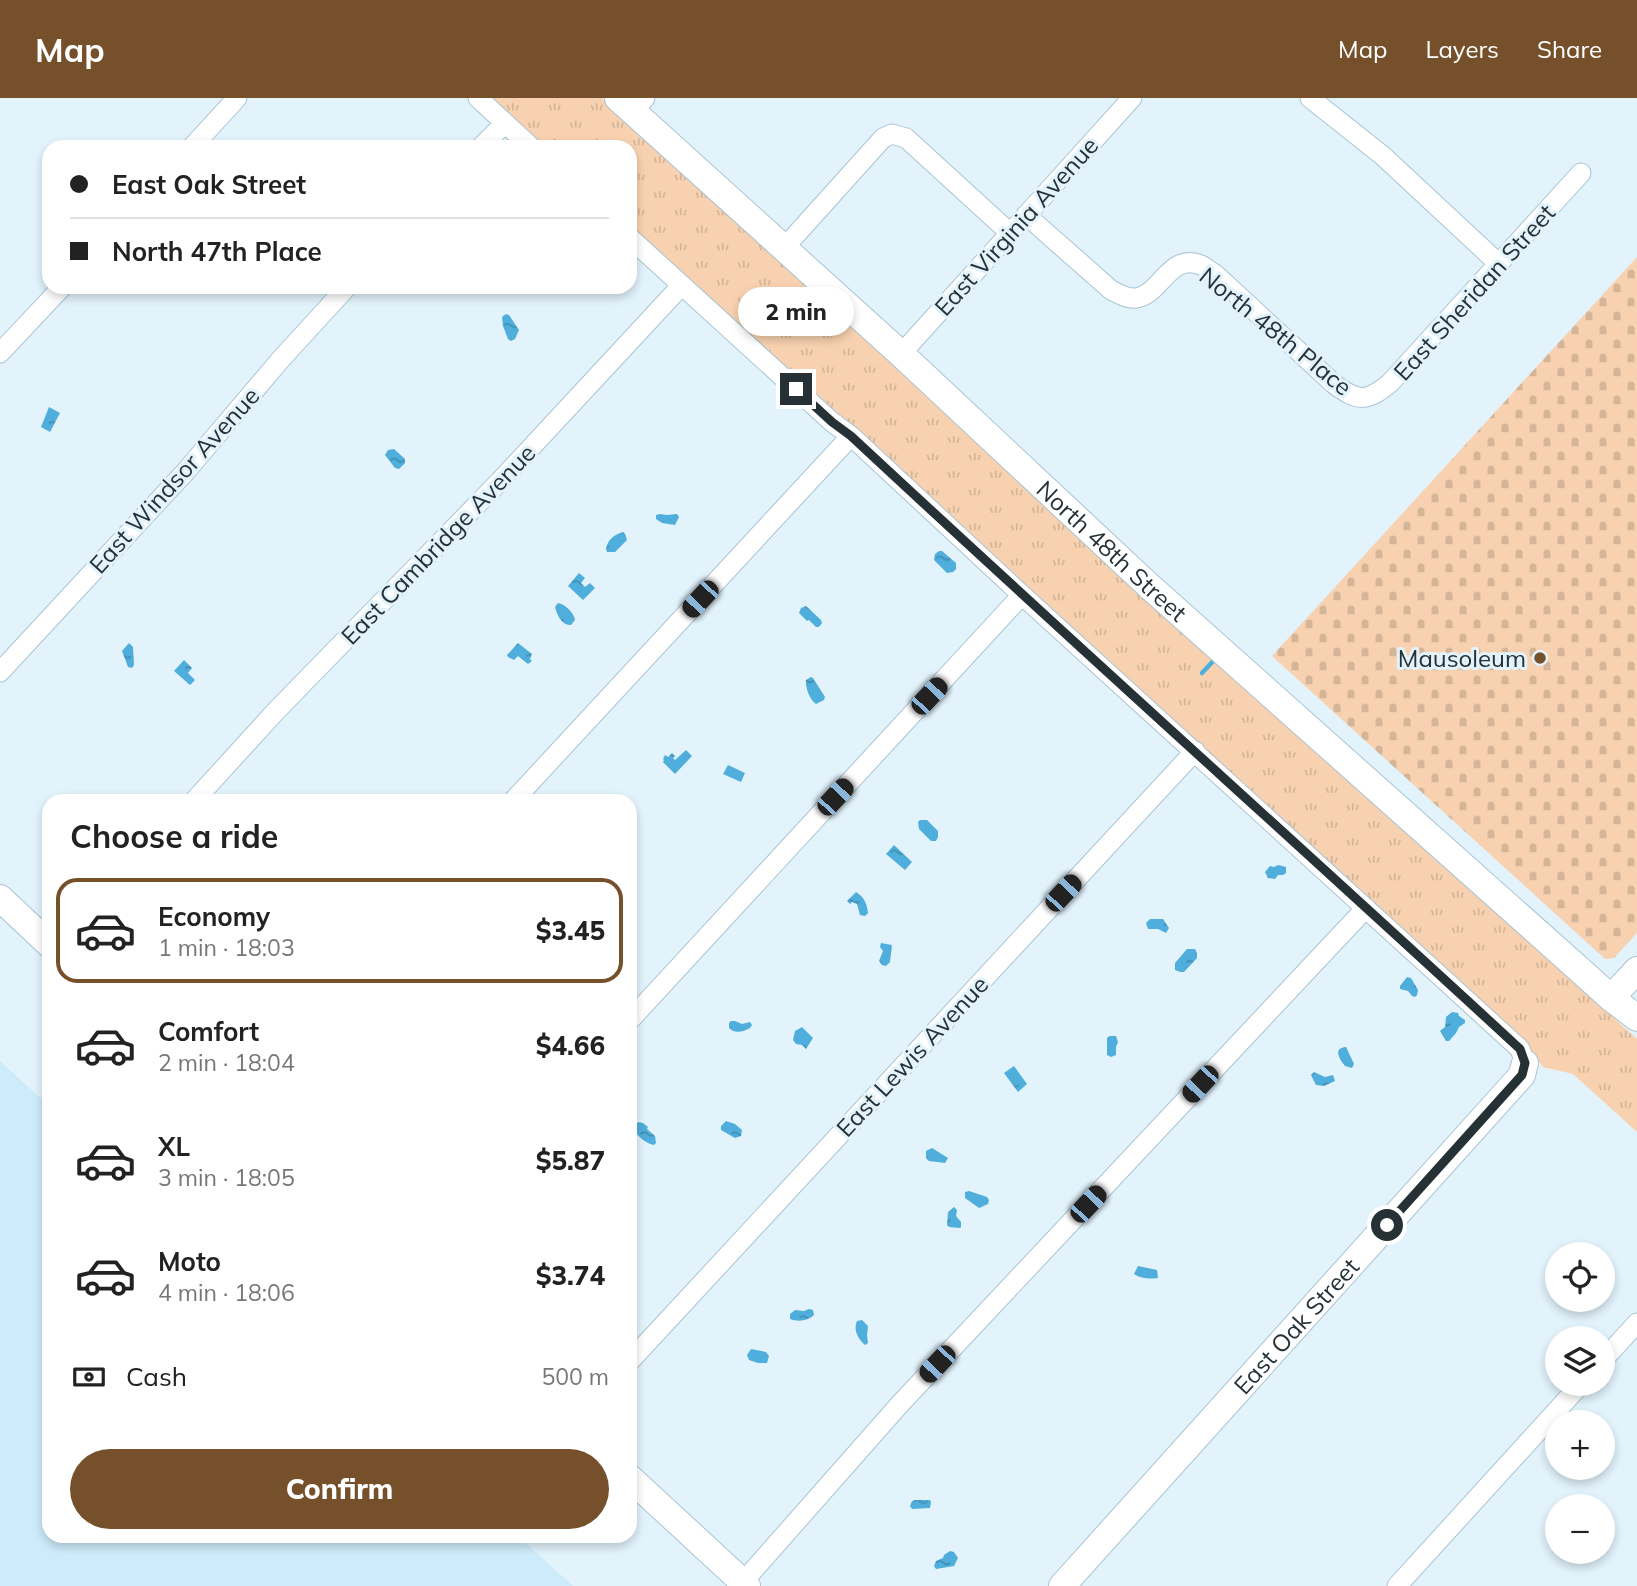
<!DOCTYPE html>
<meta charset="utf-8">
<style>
body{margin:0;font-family:Mulish,sans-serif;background:#f2f2f2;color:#222;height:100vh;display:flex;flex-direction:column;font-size:26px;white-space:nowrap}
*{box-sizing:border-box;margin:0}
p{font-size:23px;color:#767676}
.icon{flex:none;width:38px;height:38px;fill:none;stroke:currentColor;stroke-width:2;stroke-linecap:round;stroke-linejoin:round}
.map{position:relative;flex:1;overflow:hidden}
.sheet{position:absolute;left:42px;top:696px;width:595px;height:749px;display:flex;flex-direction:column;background:#fff;border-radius:21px;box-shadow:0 4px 10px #0003}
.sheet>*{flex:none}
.guide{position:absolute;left:42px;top:42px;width:595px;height:154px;border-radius:21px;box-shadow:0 4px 10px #0003;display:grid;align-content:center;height:154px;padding:0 28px;background:#fff}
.fabs{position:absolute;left:1545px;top:1144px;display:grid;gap:14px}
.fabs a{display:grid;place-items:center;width:70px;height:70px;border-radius:50%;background:#fff;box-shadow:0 4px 10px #0003;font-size:35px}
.end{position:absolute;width:32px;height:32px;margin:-16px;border:9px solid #263136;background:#fff;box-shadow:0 0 0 4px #fff}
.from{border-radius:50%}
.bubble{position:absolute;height:49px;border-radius:24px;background:#fff;box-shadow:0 4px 10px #0003;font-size:23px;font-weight:800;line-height:49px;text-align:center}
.car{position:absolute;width:21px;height:42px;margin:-21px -10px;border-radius:9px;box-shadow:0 0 5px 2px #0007;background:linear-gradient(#222 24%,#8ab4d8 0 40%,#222 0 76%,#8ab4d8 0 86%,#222 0)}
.guide b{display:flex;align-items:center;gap:24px;height:66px;font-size:26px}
.guide b+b{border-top:2px solid #e0e0e0}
.guide i{width:18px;height:18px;background:#222}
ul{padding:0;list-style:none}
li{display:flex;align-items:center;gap:21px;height:105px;margin:0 14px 10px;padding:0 14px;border:4px solid transparent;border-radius:21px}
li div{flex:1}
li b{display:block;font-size:26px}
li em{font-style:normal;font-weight:800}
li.active{border-color:#75502b}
li>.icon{width:63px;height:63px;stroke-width:1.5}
h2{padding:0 28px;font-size:32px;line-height:84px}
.pay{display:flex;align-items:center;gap:18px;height:77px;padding:0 28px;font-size:26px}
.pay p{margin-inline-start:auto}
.button{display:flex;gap:14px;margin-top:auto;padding:14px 28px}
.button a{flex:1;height:80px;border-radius:42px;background:#75502b;color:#fff;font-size:28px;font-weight:800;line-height:80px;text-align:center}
header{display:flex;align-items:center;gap:42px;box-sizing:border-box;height:98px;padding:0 35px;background:#75502b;color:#fff}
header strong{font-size:33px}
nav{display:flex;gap:38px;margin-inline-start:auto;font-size:24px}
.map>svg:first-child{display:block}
</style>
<header>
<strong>Map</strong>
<nav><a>Map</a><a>Layers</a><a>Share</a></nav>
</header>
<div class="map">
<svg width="1637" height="1488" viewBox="0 0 1637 1488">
<defs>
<pattern id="grass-tufts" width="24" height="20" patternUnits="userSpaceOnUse" patternTransform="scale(1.75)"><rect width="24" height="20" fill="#f8d2b0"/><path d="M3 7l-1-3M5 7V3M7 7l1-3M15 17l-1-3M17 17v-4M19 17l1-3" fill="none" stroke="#d4b598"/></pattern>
<pattern id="cemetery-stones" width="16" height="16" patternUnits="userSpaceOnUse" patternTransform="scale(1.75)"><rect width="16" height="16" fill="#f8d2b0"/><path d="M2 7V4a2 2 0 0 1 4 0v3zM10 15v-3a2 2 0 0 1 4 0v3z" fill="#d4b598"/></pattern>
<pattern id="water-ripples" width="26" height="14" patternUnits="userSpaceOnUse" patternTransform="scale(1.75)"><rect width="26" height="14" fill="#4faedb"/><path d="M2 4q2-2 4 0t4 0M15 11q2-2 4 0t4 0" fill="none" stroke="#418eb2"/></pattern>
</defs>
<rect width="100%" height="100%" fill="#e2f3fc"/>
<path fill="#ceebfb" d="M0,963L49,1008V1438L519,1439L573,1488H0Z"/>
<path fill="url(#grass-tufts)" d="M489,0H602L1637,941V1034L1573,976L1543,969L1526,947L630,130V49H542Z"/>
<path fill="url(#cemetery-stones)" d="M1637,159V835L1614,860L1605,861L1272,558Z"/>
<path fill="url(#water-ripples)" d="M506,216L509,217L519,232L515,241L511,243L508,241L503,228L502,219Z
M49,309L60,315L50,334L41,329Z
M394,351L405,361V365L399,371L395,370L385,357L388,352Z
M660,416L667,417L677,416L679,419L675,427L662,425L656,421V417Z
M623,434L625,436L627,442L615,454H607L606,451C608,441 614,437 623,434Z
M939,453H942L956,465V471L953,474L947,475L934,462L935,456Z
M579,475L585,480L581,485L585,489L590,485L595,490L583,502L568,488Z
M558,505C565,506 574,515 575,522L571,527C562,528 557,517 555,509Z
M806,508L821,522L822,525L819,529H816L809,522L807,523L799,515L801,510Z
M129,545L133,549L134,567L132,570L128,569L122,553Z
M518,545L532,556L530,561L532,563L528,566L518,558L514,562L508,559L507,557Z
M184,562L192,570L188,575L195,582L190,587L174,573Z
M811,579L813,580L825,599L824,602L816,606C810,602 805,589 806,582Z
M686,652L692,658L675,676L663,664L664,662L663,661L665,657L668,659L672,655L675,658L673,660L675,662Z
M728,667L745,675L741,684L723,676Z
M920,722H927L938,733V739L936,743H931L919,731L918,724Z
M894,747L912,764L905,772L886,756Z
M1278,767L1286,769V775L1283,777H1278L1275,781L1268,780L1265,774L1270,768L1274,769Z
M856,794C864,799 867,805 868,815L865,818L860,817L857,806L852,804L850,806L847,803Z
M1150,821H1163L1169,830L1166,835L1158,831H1148L1146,825Z
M881,845L892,847L890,864L886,868L882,867L879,863L883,853L880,849Z
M1187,851H1195L1197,855V860L1184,874H1180L1175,872V865Z
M1407,879L1411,880L1418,892L1417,897L1415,899L1412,898L1408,893L1400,891V888Z
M1452,914L1458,915L1459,918L1465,922V925L1459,929L1456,935L1449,943H1446L1440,933L1445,929L1446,919Z
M731,923H735L742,926L750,924L752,927L750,930C743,934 735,936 729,930V925Z
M802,929L813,940L806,951L802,947L796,946L793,942L795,933Z
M1110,938H1116L1118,944L1116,949V957L1111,959L1107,957V940Z
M1346,949L1354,966L1352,970L1345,968C1340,962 1332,950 1346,949Z
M1014,968L1027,986L1018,994L1004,975Z
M1314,974L1325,979L1333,977L1335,983L1324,988L1316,987L1311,977Z
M726,1023L735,1026L742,1032L741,1038L735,1040L721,1032V1028Z
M638,1024L643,1025L648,1029L647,1031L655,1038L656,1045L654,1047C647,1046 638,1039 633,1031Z
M932,1050L948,1060L945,1065L929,1063L926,1060V1053Z
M969,1093L987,1099L989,1102L988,1106L979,1110L965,1100V1094Z
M954,1109L957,1112L956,1118L961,1124V1129L960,1130L949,1129L947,1127L948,1114Z
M1138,1168L1157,1172L1158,1180C1149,1181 1142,1181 1134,1176Z
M809,1211L813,1212L814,1217C808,1223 798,1224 790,1221V1216L795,1212L804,1213Z
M862,1222L868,1228L867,1237L868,1245L865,1247C858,1241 853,1232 857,1223Z
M751,1251L766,1254L769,1258L767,1265H758L749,1262L747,1257Z
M915,1402H930L931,1404L930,1410L912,1411L910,1408L912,1403Z
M950,1453L954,1454L958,1460L954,1468L936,1471L934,1468L936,1463L943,1460L944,1457Z"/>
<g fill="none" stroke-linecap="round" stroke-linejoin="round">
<path stroke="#4faedb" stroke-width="4.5" d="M1202,575L1217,559"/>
<g stroke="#a9c4d3" stroke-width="21">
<path id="street" d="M478,0L531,49
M1310,0L1383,58L1499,166
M632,14L645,0
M192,49L237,0
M481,49L505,25
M1026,117L1111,192C1119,196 1127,201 1136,200C1161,197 1169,154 1201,167C1206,169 1210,174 1215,176L1334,286C1358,304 1367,304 1390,285L1581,75
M630,140L832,324L851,338L1022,497L1451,888L1520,951L1525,965
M784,150L883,40L892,36L906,40L1010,135
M0,255L62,189
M901,256L1132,0
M0,574L187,372L281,261L347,189
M193,704L275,614L500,383L682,187
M512,704L851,338
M630,922L1022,497
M1603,1262L1637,1225
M630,1263L1195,653
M743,1484L900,1306L1366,810
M1397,1488L1581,1286"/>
</g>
<g stroke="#a9c4d3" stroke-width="28">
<g id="secondary">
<path id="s1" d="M618,0L901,256L1148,487L1571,864L1611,900L1637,920"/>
<path d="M0,800L49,846"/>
<path d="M1611,900L1637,872"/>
<path d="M630,1380L747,1488"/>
<path id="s2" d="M1062,1488L1522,977L1525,965"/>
</g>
</g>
<use href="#street" stroke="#fff" stroke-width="19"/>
<use href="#secondary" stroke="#fff" stroke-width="26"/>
</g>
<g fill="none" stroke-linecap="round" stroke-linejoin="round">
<path stroke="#263136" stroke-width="9" d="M796,291L832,324L851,338C1072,544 1298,746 1520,951L1525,965L1522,977L1387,1127"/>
</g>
<circle fill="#75502b" stroke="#e2f3fc" stroke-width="2.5" cx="1540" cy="560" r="7"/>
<g text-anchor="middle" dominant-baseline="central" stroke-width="6" stroke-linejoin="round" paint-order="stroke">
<g font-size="24" fill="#263136" stroke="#e2f3fc">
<text transform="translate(1016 128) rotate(-48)">East Virginia Avenue</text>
<text transform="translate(1474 194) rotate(-48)">East Sheridan Street</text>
<text transform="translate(1276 233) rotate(39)">North 48th Place</text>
<text transform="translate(174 382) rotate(-48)">East Windsor Avenue</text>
<text transform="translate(438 446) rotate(-46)">East Cambridge Avenue</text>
<text stroke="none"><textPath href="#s1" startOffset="670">North 48th Street</textPath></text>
<text transform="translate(912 958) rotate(-47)">East Lewis Avenue</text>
<text stroke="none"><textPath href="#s2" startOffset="350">East Oak Street</textPath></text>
</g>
<g font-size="24" fill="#263136" stroke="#e2f3fc" text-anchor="end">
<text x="1526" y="560">Mausoleum</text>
</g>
</g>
</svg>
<div class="fabs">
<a><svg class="icon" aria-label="locate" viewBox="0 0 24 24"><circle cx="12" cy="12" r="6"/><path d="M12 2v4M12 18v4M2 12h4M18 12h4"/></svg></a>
<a><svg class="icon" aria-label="layers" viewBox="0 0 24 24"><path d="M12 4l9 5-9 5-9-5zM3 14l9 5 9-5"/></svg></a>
<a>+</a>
<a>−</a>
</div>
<i class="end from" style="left:1387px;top:1127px"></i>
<i class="end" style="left:796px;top:291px"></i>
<div class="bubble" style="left:738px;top:189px;width:116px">2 min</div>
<i class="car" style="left:700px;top:501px;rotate:223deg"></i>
<i class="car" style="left:929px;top:598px;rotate:43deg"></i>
<i class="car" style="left:835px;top:699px;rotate:43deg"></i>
<i class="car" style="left:1063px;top:795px;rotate:43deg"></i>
<i class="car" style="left:1200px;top:986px;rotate:223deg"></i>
<i class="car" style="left:1088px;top:1106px;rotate:43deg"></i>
<i class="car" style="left:937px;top:1266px;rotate:223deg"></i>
<div class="guide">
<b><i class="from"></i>East Oak Street</b>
<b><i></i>North 47th Place</b>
</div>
<section class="sheet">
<h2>Choose a ride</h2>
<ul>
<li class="active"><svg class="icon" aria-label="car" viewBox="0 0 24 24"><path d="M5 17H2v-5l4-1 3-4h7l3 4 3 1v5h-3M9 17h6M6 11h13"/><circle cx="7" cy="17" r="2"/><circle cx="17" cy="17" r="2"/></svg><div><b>Economy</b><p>1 min · 18:03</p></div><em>$3.45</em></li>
<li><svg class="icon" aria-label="car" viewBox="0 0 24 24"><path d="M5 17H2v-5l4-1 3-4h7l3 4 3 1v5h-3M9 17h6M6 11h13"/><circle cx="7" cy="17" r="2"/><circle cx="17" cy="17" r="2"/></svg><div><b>Comfort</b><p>2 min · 18:04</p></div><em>$4.66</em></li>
<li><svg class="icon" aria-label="car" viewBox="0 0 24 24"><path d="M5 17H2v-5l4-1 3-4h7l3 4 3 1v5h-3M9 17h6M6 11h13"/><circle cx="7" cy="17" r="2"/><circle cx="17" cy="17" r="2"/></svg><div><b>XL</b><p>3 min · 18:05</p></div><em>$5.87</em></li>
<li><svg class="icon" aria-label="car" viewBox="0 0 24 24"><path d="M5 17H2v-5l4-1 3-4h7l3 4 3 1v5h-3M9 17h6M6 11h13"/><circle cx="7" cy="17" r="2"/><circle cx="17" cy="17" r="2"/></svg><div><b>Moto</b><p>4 min · 18:06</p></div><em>$3.74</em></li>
</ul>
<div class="pay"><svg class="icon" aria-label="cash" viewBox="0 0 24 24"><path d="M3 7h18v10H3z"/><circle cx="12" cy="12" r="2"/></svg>Cash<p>500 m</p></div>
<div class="button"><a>Confirm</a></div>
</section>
</div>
